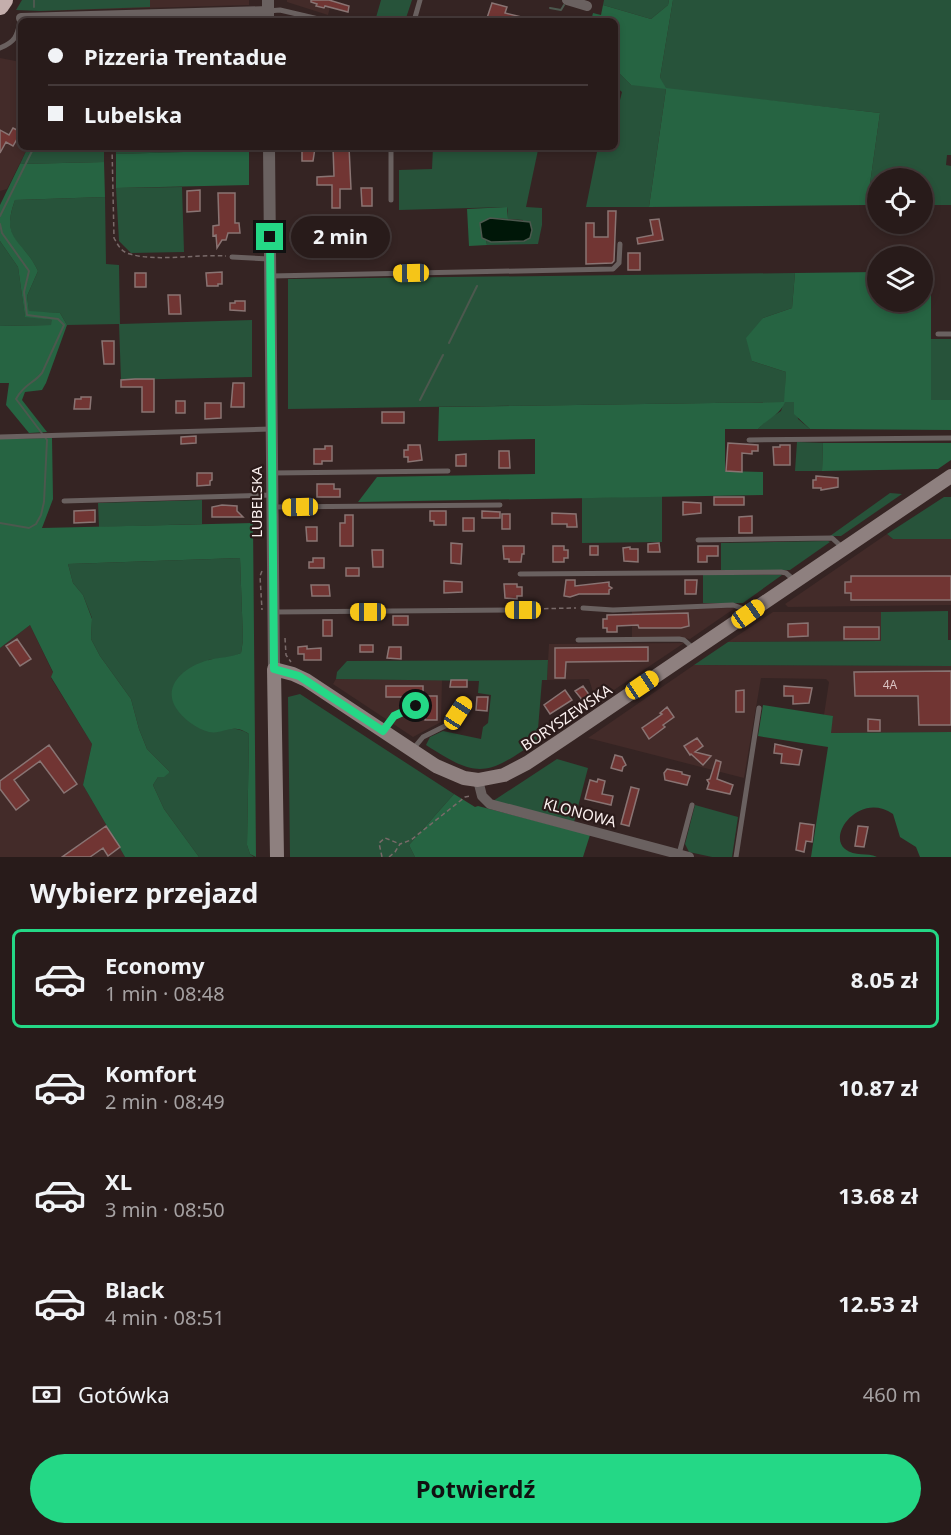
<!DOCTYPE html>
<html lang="pl">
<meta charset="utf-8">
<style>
body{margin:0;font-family:"Noto Sans",sans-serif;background:#342827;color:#f1f3f6;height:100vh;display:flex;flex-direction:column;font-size:22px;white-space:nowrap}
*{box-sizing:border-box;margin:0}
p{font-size:20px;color:#a5a1a2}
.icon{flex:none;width:33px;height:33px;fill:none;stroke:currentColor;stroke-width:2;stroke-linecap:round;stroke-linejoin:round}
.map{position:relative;height:857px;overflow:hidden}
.drawer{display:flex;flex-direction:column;background:#281b1a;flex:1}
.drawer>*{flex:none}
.banner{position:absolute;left:18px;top:18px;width:600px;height:132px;border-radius:9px;box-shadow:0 3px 9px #0003,0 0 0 2px #443939;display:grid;align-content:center;height:132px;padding:0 30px;background:#281b1a}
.controls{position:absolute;left:867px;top:168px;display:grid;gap:12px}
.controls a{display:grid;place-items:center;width:66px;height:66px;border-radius:50%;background:#281b1a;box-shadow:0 3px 9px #0003,0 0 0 2px #443939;font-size:30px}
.end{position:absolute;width:27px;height:27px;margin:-14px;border:8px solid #24d886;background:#111;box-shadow:0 0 0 3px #111}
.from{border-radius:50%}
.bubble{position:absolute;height:42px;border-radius:21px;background:#281b1a;box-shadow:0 3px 9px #0003,0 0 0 2px #443939;font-size:20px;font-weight:700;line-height:42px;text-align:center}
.car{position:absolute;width:18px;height:36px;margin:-18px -9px;border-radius:8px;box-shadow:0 0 4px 2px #0007;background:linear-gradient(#f5c518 24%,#345 0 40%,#f5c518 0 76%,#345 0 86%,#f5c518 0)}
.banner b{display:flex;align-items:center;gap:21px;height:57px;font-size:22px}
.banner b+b{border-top:2px solid #443939}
.banner i{width:15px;height:15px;background:#f1f3f6}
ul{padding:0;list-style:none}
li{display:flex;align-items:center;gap:18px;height:99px;margin:0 12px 9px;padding:0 18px;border:3px solid transparent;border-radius:9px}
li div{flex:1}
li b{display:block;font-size:22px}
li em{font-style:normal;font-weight:700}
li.on{border-color:#24d886}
li>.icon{width:54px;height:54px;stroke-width:1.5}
h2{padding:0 30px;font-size:27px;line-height:72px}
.pay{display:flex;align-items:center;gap:15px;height:66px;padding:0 30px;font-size:22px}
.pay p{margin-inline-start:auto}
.button{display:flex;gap:12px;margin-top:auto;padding:12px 30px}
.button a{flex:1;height:69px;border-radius:36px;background:#24d886;color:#111;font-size:24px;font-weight:700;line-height:69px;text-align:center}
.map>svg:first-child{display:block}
</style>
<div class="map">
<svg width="951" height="857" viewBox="0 0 951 857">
<rect width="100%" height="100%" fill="#352423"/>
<path fill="#432b29" d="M41,0H249V5L40,11Z
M287,0H332L328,15L287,2Z
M0,58L21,62V147H28L7,189L0,191Z
M887,534L893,539H951V605L788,607L785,604Z
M735,608L690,639L678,637H632V609Z
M773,612H881V641L728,642Z
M30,625L53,673L51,678L92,744L83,785L125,857H0V648Z
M684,643L596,702L589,679L547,680L549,644Z
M694,665L951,666V732L830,733L833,717L824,715L829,682L826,679L761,678L744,778L588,738Z
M336,679L442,680L441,722L413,737L333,684Z"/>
<path fill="#27533a" d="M22,0H150V7L40,11L16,10Z
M381,0H412L405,21H375Z
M604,0H669L668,5L651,19L603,5Z
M673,0H951V155H947L946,165L951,166V205H923L922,178H878L877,205H867L880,113L666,89L649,207H586L598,147H615V101L620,100L622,92L615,86V72L620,74L631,85L660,78Z
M28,147H104V162L20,164Z
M116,147H183V152L116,154Z
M433,147H524L538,150L526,207L542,208V225L538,244L487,245L486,240L491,242L524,241L523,220L508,219V211L507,207L399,210V170L432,169Z
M182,187L184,252L131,253L119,241L116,188Z
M105,197L106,264L119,265L120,324L252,320V377L121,380L119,324L67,325L60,313L29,312L27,296L38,271C22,238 0,242 15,200Z
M0,241L18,267L25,316L52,320V325L0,326Z
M795,273L792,308L763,318L752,361L786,372L785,402L795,401L798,419L810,429H758L767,420L781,411L784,402L288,409V279Z
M931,339H951V400H931Z
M797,442L823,443L822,471H795Z
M890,493L902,494L841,536H830Z
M662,496V542L582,543V498Z
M944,497H951V539H893L887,534Z
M202,500V524L99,527L98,503Z
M828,541L830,542L790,570H721V543Z
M240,558L243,640L241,653L232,657L208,660L211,732C225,729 237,726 249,734L247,845L250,854L254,857H199L164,809L153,785L158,777L170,772L147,749L139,729L131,699L100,656L91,639L92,618L83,595L73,583L68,564Z
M703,575H782L743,603H703Z
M948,611V640H951V666L694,665L728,642L881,641V612Z
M548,660L547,680H542L537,741C487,776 478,779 426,745L430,737L443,731L481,739L483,727L488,723L491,695L478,693L479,681L336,679L337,672L347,661Z
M300,694L454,794L409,845L415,857H290L288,697Z
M557,759L588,768L574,822L493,801Z
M695,805L738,817L732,857H712L689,852L685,844Z"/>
<path fill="#266442" d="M669,0H673L660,78L666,88L880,113L867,205L649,207L666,89L631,85L620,74L615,72V21H591L593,13L601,15L603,5L651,19L668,5Z
M183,147H249V185L116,188V154L183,152Z
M104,162L105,197L15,200C0,241 23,239 38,271L27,296L29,311L60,313L67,325L46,383L42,390L25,392L22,400L47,432L29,433L6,405L9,383H0V326L51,325L52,320L25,317L18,267L0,241V205L20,164Z
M507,207L508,219L491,218L482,237L486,240L487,245L469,246L467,209Z
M877,272L878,302H922L923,272H931V400H951V430L810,429L794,414V402H785C780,415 767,419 758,429H725V471L763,472V495L358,502L377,477L535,474V439L438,441L439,407L784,402L786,372L752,361L746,338L763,318L792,308L795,273Z
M52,438L53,499L42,528L253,523L256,857L250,854L247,845L249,734C231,722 224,735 209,732C197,729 182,718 176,708C161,684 188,665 209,660C220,657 230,658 241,653L243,640L240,558L68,564L73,583L83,595L92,619L91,639L100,656L131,699L139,729L147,749L170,772L164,777H158L153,785L164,809L199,857H125L83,785L92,744L51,677L53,672L30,625L0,648V439Z
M823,443H951V460L938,469L822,471Z
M763,705L833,716L831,733L951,732V857H920L916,847L900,837L893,814C860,791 827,835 845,849C855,857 867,852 877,857H811L828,747L758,736Z
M454,794L475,807L478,806L590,835L583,857H415L409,845Z"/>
<path fill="#001708" stroke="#4c584e" stroke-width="1.5" d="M490,218L530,222L532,230L530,238L524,241L491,242L482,238L480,223Z"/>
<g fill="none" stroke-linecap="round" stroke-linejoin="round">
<path stroke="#4c584e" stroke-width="2" d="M34,7V0
M550,8L561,10L564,5
M0,216L34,147
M0,224L2,233L29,271L24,292L27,315L58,319L64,325L42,373C33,384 24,384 16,399L47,440L44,502L41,515L36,524L29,528L0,523
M449,343L477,286
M420,400L443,355"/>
</g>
<path fill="#713533" stroke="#897473" stroke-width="1.5" d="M311,0H329L349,6L348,12L325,6L324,8L316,6L317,4L311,2Z
M492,3L507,7L505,13L526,18V21H486Z
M13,128L21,132L13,146L6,142L0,153V130L9,135Z
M333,147H349L351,189H340V208H332V185H317V177L334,176Z
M302,148H315L313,161H302Z
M361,188H372V206H362Z
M200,190V211L187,212V191Z
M218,193H235V223H239L240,233H228L226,240H222L217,248L216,235L213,236V226L219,225Z
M608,211H616L614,261L612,263L586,264V223H594V237H608Z
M659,219L663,240L638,244L637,238L653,235L650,220Z
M628,253H640V270H628Z
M222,272V284H218V286H207L206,273Z
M135,273H146V287H135Z
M168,295H180L181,314H169Z
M235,301H245V311L230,310V303H235Z
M102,341H114V364H104Z
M135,379H154V412H142V387H121V380Z
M233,383H244V407H231Z
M81,397H91L90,409H74L75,399H81Z
M176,401H185V413H176Z
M205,403H221V418L205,419Z
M382,412H404V423H382Z
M196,436V443L181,444V437Z
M728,443L758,445V451H752V454L742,453V472L726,471Z
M408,445H420L422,460L408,462V457H404V450H408Z
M780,445H790V465H774L773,447H780Z
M325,446H332V461H322V464H314V449H325Z
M499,451H509L510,468H499Z
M466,454V466H456V455Z
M197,473H212V480L210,481V485L197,486Z
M816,476L838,478V487L821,490V488H813V480H816Z
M317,484H334V489H340V497H317Z
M714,497H744V505H714Z
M683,502L701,503V513L683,515Z
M222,505L237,506V511L243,517H212V507Z
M95,510V522L74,523V511Z
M430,511H446V525H434V521H430Z
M482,511L500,512V518H482Z
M552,513L576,514L577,527H567V524H552Z
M502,514H510V529H502Z
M345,515H353V546H340V523H345Z
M752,516V533H739V517Z
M463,518H474V531H463Z
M306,527H317V541H307Z
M451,543L462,544L461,564L451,563Z
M659,543L660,552H648V544Z
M503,546H524V554H522L521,562H509V559H504Z
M553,546H564V550H568V558H564V562H553Z
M590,546H598V555H590Z
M698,546H718V556H707V562H698Z
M630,547V549H638V562L624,561L623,548Z
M372,550H383V567H373Z
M313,558H324V568H309V562H313Z
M346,568H359V576H346Z
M851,576H951V600H851V593H845V582H851Z
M566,580H575V586L609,582V586L612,588L609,590V594H579L570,597L564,596Z
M685,580H697L696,594H685Z
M444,581L462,582V592L444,593Z
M504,584H517V587H522V596H517V599L505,598Z
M311,585H329L330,596H312Z
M688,613L689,626L681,628H639L638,625L617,626V632H607V628H603V619H607V615Z
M393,616H408V625H393Z
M323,620H332V636H323Z
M808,623V636L788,637V624Z
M844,627H879V639H844Z
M17,639L31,659L20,666L6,646Z
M360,645H373V652H360Z
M307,646V649L321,648V660H304V654H298V647Z
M389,647H401V659L387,658Z
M648,647V661L566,662L565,678H555V648Z
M951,671V725H919L918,696H855L854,672Z
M451,680H467V687H450Z
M386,686H423V697H386Z
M583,686L590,696L583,701L575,691Z
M784,686L812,688L809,703L793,704V696H784Z
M565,690L572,700L550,714L544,705Z
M744,690V712H736V691Z
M425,696H437V720H425Z
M477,697H488L487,711L476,710Z
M667,707L674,717L663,725L665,727L649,739L642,728L662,714L660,713Z
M868,719L880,720V731H868Z
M697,738L703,746L695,752L711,756L703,765L691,754L690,755L684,746Z
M775,744L802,750L799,765L781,763L782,754L774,753Z
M49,745L77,784L64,793L40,761L14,780L29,800L16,810L0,789V781Z
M615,755L622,757L626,765L623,767L622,771L611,768Z
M716,760L721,762L717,779L733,785L730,794L707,789L709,783L707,780L710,779Z
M667,769L682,772V774L690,776L687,785L665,780L664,773Z
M598,779L605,781L602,794L613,796L611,805L585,799L590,780L597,782Z
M631,787L639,789L629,826L621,824Z
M800,823L814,825L812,842L806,841L804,852L796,850Z
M106,826L120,847L108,856L103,848L90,857H62Z
M858,826L868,827L864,847L855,846Z"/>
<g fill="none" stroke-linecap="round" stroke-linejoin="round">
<path stroke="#796a69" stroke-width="1.5" stroke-dasharray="4.5 3" stroke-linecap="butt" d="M552,21L553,16
M112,147L114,238C118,245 121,252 130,254C156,262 197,254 226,256
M262,571L260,576L262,610
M529,609L576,608
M285,638L286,655L291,662
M382,857L379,843L385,838L400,844
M389,857L395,852L400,844L411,840L465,797L471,796"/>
<path stroke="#6a6160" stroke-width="5" d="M268,11L280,10L327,21
M414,21L420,0
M0,48C17,41 17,35 21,18
M391,147V200
M232,257L269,259
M271,276L613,269L619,263L620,244
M938,334H951
M0,437L271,429
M749,440L951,438
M272,473L448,471
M64,501L272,495
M273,507L500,505
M698,540L832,538L843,548
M520,574L781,572L786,573L794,580
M583,608L613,610L733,605L741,608L747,613
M275,612L523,610
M578,640L679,639L684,640L693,648
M384,729L394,716L416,706
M413,749L423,737L451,723L465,702
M679,854L692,805
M736,857L759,708"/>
<path stroke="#6a6160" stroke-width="10" d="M567,0L587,6
M21,18L268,11
M478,780L482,796L490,804L689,857"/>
<path stroke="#6a6160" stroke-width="12" d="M268,21V0
M269,147L274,669"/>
<path stroke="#8e807f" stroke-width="14" d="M277,857L274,669L293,674L306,680L436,766L464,778L478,780L504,775L527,763L572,733L951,476"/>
<path stroke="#c4aeac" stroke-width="18" d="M0,6L4,0"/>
</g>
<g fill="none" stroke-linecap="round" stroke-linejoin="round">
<path stroke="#24d886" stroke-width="8" d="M270,237L274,669L299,676L383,731L394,716L416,706"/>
</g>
<g text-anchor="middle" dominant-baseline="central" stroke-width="4.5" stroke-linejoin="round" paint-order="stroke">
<g font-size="12" fill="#d9c2c1">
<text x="890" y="684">4A</text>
</g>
<g font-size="15" fill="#fcf1f0" stroke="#2b1b1a">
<text transform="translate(256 502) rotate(-90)">LUBELSKA</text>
<text transform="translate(566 717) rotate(-34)">BORYSZEWSKA</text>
<text transform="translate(580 812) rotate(15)">KLONOWA</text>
</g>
</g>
</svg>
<div class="controls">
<a><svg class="icon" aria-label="locate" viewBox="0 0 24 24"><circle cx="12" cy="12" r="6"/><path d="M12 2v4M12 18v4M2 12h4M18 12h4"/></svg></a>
<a><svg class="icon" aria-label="layers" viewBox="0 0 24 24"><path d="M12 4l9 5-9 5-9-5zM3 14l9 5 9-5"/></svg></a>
</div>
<i class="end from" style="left:416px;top:706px"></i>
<i class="end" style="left:270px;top:237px"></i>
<div class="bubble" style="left:291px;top:216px;width:99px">2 min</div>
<i class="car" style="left:411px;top:273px;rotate:269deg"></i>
<i class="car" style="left:300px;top:507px;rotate:269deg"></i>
<i class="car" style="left:523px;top:610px;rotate:270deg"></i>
<i class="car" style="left:368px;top:612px;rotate:270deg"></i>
<i class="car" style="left:748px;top:614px;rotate:55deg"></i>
<i class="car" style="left:642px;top:685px;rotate:56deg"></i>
<i class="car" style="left:458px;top:713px;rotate:33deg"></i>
<div class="banner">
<b><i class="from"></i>Pizzeria Trentadue</b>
<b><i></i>Lubelska</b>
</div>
</div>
<section class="drawer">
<h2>Wybierz przejazd</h2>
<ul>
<li class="on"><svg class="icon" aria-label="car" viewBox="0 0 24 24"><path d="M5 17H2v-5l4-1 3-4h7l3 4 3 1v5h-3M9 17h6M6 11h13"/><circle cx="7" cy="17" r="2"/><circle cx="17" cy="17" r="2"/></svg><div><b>Economy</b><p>1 min · 08:48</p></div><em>8.05 zł</em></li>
<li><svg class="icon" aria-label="car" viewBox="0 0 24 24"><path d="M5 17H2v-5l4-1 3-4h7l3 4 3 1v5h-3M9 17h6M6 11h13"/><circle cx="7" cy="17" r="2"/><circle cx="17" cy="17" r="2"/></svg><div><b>Komfort</b><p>2 min · 08:49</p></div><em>10.87 zł</em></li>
<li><svg class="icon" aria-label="car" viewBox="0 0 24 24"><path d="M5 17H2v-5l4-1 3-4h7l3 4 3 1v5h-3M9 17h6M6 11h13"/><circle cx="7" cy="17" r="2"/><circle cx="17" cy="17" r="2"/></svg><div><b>XL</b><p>3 min · 08:50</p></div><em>13.68 zł</em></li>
<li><svg class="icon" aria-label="car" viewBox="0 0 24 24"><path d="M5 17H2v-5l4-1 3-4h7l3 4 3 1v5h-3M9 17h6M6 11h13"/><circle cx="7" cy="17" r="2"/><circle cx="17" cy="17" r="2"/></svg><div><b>Black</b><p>4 min · 08:51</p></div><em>12.53 zł</em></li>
</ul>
<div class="pay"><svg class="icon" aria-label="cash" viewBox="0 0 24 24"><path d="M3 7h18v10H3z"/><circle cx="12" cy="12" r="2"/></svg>Gotówka<p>460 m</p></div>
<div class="button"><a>Potwierdź</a></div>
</section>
